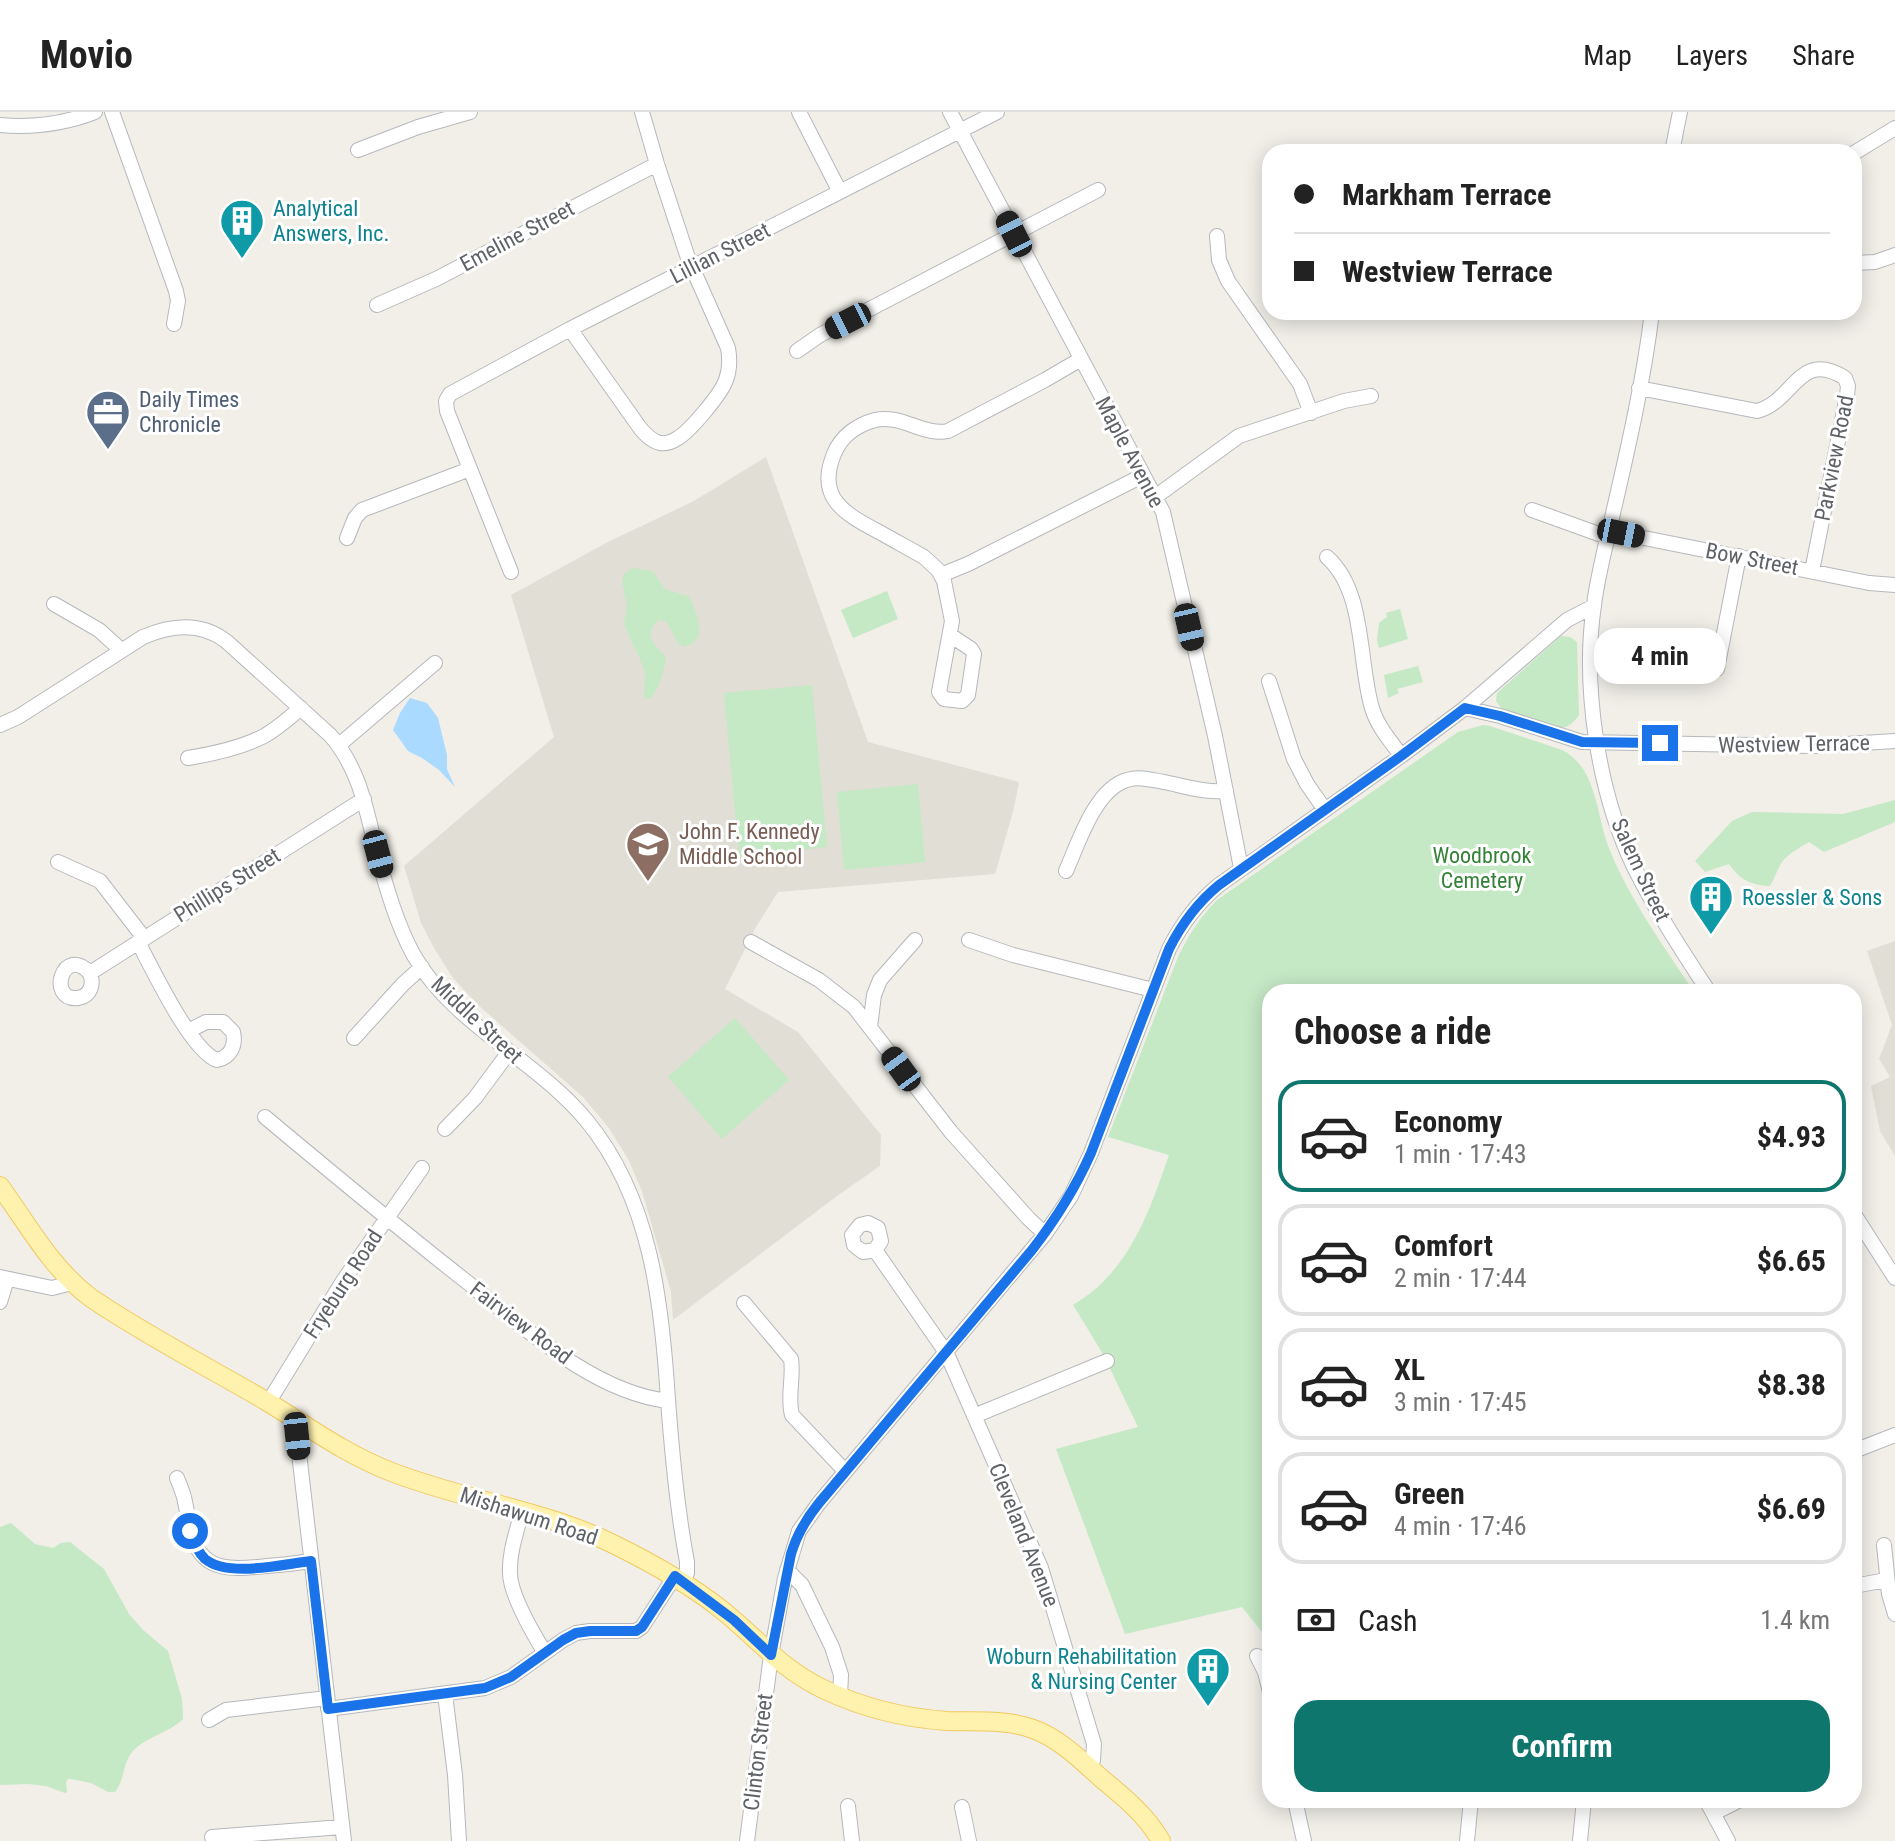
<!DOCTYPE html>
<meta charset="utf-8">
<style>
body{margin:0;font-family:"Roboto Condensed",sans-serif;background:#f6f6f6;color:#222;height:100vh;display:flex;flex-direction:column;font-size:30px;white-space:nowrap}
*{box-sizing:border-box;margin:0}
p{font-size:26px;color:#767676}
.icon{flex:none;width:44px;height:44px;fill:none;stroke:currentColor;stroke-width:2;stroke-linecap:round;stroke-linejoin:round}
.map{position:relative;flex:1;overflow:hidden}
.side{position:absolute;left:1262px;top:872px;width:600px;height:824px;display:flex;flex-direction:column;background:#fff;border-radius:24px;box-shadow:0 4px 20px #0003}
.side>*{flex:none}
.top-card{position:absolute;left:1262px;top:32px;width:600px;height:176px;border-radius:24px;box-shadow:0 4px 20px #0003;display:grid;align-content:center;height:176px;padding:0 32px;background:#fff}
.end{position:absolute;width:36px;height:36px;margin:-18px;border:10px solid #1a73e8;background:#fff;box-shadow:0 0 0 4px #fff}
.from{border-radius:50%}
.bubble{position:absolute;height:56px;border-radius:24px;background:#fff;box-shadow:0 4px 20px #0003;font-size:26px;font-weight:700;line-height:56px;text-align:center}
.car{position:absolute;width:24px;height:48px;margin:-24px -12px;border-radius:10px;box-shadow:0 0 6px 2px #0007;background:linear-gradient(#222 24%,#8ab4d8 0 40%,#222 0 76%,#8ab4d8 0 86%,#222 0)}
.top-card b{display:flex;align-items:center;gap:28px;height:76px;font-size:30px}
.top-card b+b{border-top:2px solid #e0e0e0}
.top-card i{width:20px;height:20px;background:#222}
ul{padding:0;list-style:none}
li{display:flex;align-items:center;gap:24px;height:112px;margin:0 16px 12px;padding:0 16px;border:4px solid #e0e0e0;border-radius:24px}
li div{flex:1}
li b{display:block;font-size:30px}
li em{font-style:normal;font-weight:700}
li.active{border-color:#0f766e}
li>.icon{width:72px;height:72px;stroke-width:1.5}
h2{padding:0 32px;font-size:36px;line-height:96px}
.pay{display:flex;align-items:center;gap:20px;height:88px;padding:0 32px;font-size:30px}
.pay p{margin-inline-start:auto}
.button{display:flex;gap:16px;margin-top:auto;padding:16px 32px}
.button a{flex:1;height:92px;border-radius:24px;background:#0f766e;color:#fff;font-size:32px;font-weight:700;line-height:92px;text-align:center}
header{display:flex;align-items:center;gap:48px;box-sizing:border-box;height:112px;padding:0 40px;background:#fff;border-bottom:2px solid #e0e0e0}
header strong{font-size:38px}
nav{display:flex;gap:44px;margin-inline-start:auto;font-size:28px}
.map>svg:first-child{display:block}
</style>
<header>
<strong>Movio</strong>
<nav><a>Map</a><a>Layers</a><a>Share</a></nav>
</header>
<div class="map">
<svg width="1895" height="1729" viewBox="0 0 1895 1729">
<rect width="100%" height="100%" fill="#f1efe8"/>
<path fill="#e1ded6" d="M766,345L868,630L1019,670L1013,700L995,762L778,780L756,815L725,877L798,920L881,1023L880,1054L837,1084L673,1208L671,1180L642,1079L628,1047L609,1016L583,985L477,892L453,866L434,836L421,811L404,754L554,625L511,483L606,431L692,390Z
M1895,829V1044L1880,1019L1871,974L1890,965L1879,947L1892,913L1867,839Z"/>
<path fill="#c5e8c5" d="M632,456L648,458L653,460L665,477L690,485C696,502 710,530 683,535C674,530 673,516 665,509L659,508C641,523 656,534 666,545C664,559 660,576 650,587H647L644,584L645,561L638,542L633,533L624,512L627,494L622,470L624,462Z
M887,479L898,507L853,526L841,498Z
M1400,497L1408,527L1379,536L1377,528L1379,511L1387,505L1386,501Z
M1561,524L1570,525L1577,530L1579,603C1575,609 1569,615 1561,616L1501,596L1496,589L1497,581Z
M1418,554L1423,570L1397,577L1399,581L1388,586L1384,563Z
M812,573L827,735L739,744L724,581Z
M1483,613L1490,614L1562,638C1597,655 1596,703 1609,736C1629,787 1664,834 1694,880H1270V1526L1262,1520L1242,1495L1125,1522L1056,1337L1138,1315L1103,1242L1073,1193C1129,1160 1149,1101 1169,1043L1108,1025L1178,845C1188,824 1200,805 1217,788L1458,620Z
M918,672L925,750L844,758L837,680Z
M1895,688V710L1824,740L1809,730C1800,735 1788,742 1782,750C1777,757 1775,766 1770,774C1751,773 1740,768 1729,752L1705,760L1695,749L1732,709L1752,700L1843,702Z
M735,906L789,968L722,1027L668,965Z
M11,1411L35,1432L53,1436L61,1431L70,1430L104,1457L129,1502L143,1518L168,1539L182,1587L183,1607C169,1621 147,1624 133,1639C122,1651 125,1668 115,1680H108L91,1671L71,1667H68L66,1670L67,1680L65,1681L46,1674L28,1672L0,1673V1415Z"/>
<path fill="#aadaff" d="M410,586L427,591L438,606L447,643V657L455,675L439,658L422,646L408,639L393,618L400,601Z"/>
<g fill="none" stroke-linecap="round" stroke-linejoin="round">
<g stroke="#b5b8bc" stroke-width="16">
<path id="minor" d="M112,0L176,179L178,189L174,212
M799,0L840,80
M950,0L1163,400L1215,624L1241,756
M0,13C33,16 64,12 95,0
M358,38L418,15L470,0
M1672,40L1680,0
M1854,41L1895,16
M1217,124L1219,148L1228,169L1300,272L1311,301
M1854,151L1875,150L1895,143
M377,193L436,167L657,52
M1652,200C1644,266 1629,332 1614,397C1607,429 1598,461 1594,493C1582,575 1598,680 1634,755C1656,799 1682,839 1709,880
M570,217L640,316C645,322 651,329 660,331C666,332 672,330 678,326C691,318 721,282 726,268C730,257 730,247 728,236L688,146L657,52L642,0
M797,239L820,223L1098,78
M1639,276L1757,299C1795,289 1798,237 1845,266L1848,274L1847,284L1812,459
M1155,385L1239,324L1344,289L1371,284
M1532,398L1607,425
M1609,419L1869,471L1895,473
M347,426L355,406L362,398L470,357
M1327,445C1366,480 1358,550 1372,596C1377,614 1391,629 1401,644
M511,460L447,299L446,289L450,282L570,217L997,0
M941,463L968,452L1142,364
M54,492L99,518L121,538
M950,523L971,537L974,542L968,583L962,589L944,587L939,580L952,509L944,469L938,458L924,445C910,437 895,429 881,421C847,403 815,387 834,342C841,324 857,313 875,308C901,302 923,324 948,319L1045,268L1081,247
M1717,557L1739,444
M1269,569L1294,647L1307,672L1325,698
M1465,596L1500,604L1582,630L1814,634L1895,629
M0,613L18,605L143,525C171,513 201,510 226,529L330,623C361,658 367,702 378,745C387,778 397,812 413,842C453,913 536,947 587,1009C651,1087 662,1191 668,1288C672,1342 677,1397 687,1450V1461L683,1470
M339,633L435,551
M188,646C212,642 241,636 264,624C277,617 289,606 301,596
M58,750L100,769L144,826
M1066,759C1078,732 1095,677 1127,668C1139,664 1152,668 1164,670C1184,674 1206,681 1226,679
M969,828L1013,843L1153,878
M138,830C152,856 191,939 217,948C231,945 236,933 233,920L223,910H206L188,919
M751,830L819,868L854,895L951,1020L1028,1106L1045,1122
M90,861C63,832 46,889 78,886C91,884 94,872 90,861L364,687
M870,915L874,883L880,868L915,828
M354,926L403,872L422,855
M265,1005C332,1061 398,1116 467,1170C525,1216 593,1280 668,1289
M445,1017L475,986L509,940
M1854,1102L1895,1166
M875,1138L863,1140L854,1133L852,1123L860,1113L868,1111L878,1116L881,1129L875,1138L947,1242L1041,1456L1094,1632L1093,1648L1090,1657
M0,1165L52,1176L72,1171
M0,1190L7,1167
M744,1191L791,1247C794,1265 787,1285 792,1303L845,1359
M268,1291L343,1169L422,1056
M974,1304L1107,1249
M302,1311L297,1324L344,1729
M1854,1339L1895,1323
M177,1366C180,1374 184,1382 185,1390C188,1402 188,1415 193,1427C205,1462 237,1457 267,1454C282,1453 297,1451 311,1449
M522,1399C517,1419 509,1440 510,1461C510,1482 534,1523 545,1541
M1884,1433L1889,1482L1895,1502
M787,1458L802,1473L832,1535L841,1563L840,1584
M1854,1474L1886,1468
M1257,1544L1265,1560L1270,1580
M445,1582L455,1663L459,1729
M328,1597L485,1576L511,1565L563,1528L576,1521L590,1519H636L642,1515L675,1464
M209,1608L226,1598L327,1586
M1295,1688L1304,1729
M1706,1688L1728,1729
M848,1694L852,1729
M962,1695L969,1729
M1714,1701L1740,1688
M212,1725L342,1715
M747,1729L771,1543L785,1466L799,1419L819,1391L1045,1122L1071,1084L1091,1041L1169,837C1182,811 1197,791 1219,773L1401,644L1465,596L1567,508L1594,494
M1467,1729L1471,1688
M1580,1729L1584,1688"/>
</g>
<g stroke="#f2c960" stroke-width="20">
<path id="major" d="M0,1074C28,1113 52,1157 91,1186C147,1224 208,1255 266,1289C306,1313 345,1342 389,1359C462,1388 541,1397 611,1431C650,1450 688,1471 722,1498C757,1526 781,1557 823,1577C863,1596 903,1606 947,1609C975,1610 1006,1607 1033,1617C1059,1626 1082,1649 1102,1667C1124,1685 1147,1704 1161,1729"/>
</g>
<use href="#minor" stroke="#fff" stroke-width="14"/>
<use href="#major" stroke="#fff2af" stroke-width="18"/>
</g>
<g fill="none" stroke-linecap="round" stroke-linejoin="round">
<path stroke="#1a73e8" stroke-width="10" d="M190,1419C193,1429 197,1439 205,1447C228,1466 283,1452 311,1449L328,1597L485,1576L511,1565L563,1528L576,1521L590,1519H636L642,1515L675,1464L734,1508L771,1543L791,1442C797,1422 806,1407 819,1391L1032,1138C1056,1107 1075,1077 1091,1041L1169,837C1182,811 1197,791 1219,773L1401,644L1465,596L1500,604L1582,630L1660,631"/>
</g>
<defs>
<g id="building-pin" transform="scale(2.3)"><path d="M0 17L-7.5 6A9.5 9.5 0 1 1 7.5 6Z" fill="#0f9aa8" stroke="#fff"/><path d="M-4-6H4V6H1V3H-1V6H-4ZM-2.5-4.3h1.7v1.8h-1.7ZM.8-4.3h1.7v1.8H.8ZM-2.5-1h1.7V.8h-1.7ZM.8-1h1.7V.8H.8Z" fill="#fff"/></g>
<g id="office-pin" transform="scale(2.3)"><path d="M0 17L-7.5 6A9.5 9.5 0 1 1 7.5 6Z" fill="#5c6f8a" stroke="#fff"/><path d="M-6-3h4V-5.5h4V-3h4V5H-6ZM-1-4.5V-3h2v-1.5ZM-6 0V1H6V0Z" fill="#fff"/></g>
<g id="school-pin" transform="scale(2.3)"><path d="M0 17L-7.5 6A9.5 9.5 0 1 1 7.5 6Z" fill="#8d6e63" stroke="#fff"/><path d="M0-5L7-2L0 1L-7-2ZM-4 1L0 2.5L4 1V4Q0 6-4 4Z" fill="#fff"/></g>
</defs>
<g fill-rule="evenodd">
<use href="#building-pin" x="242" y="109"/>
<use href="#office-pin" x="108" y="300"/>
<use href="#school-pin" x="648" y="732"/>
<use href="#building-pin" x="1711" y="785"/>
<use href="#building-pin" x="1208" y="1557"/>
</g>
<g text-anchor="middle" dominant-baseline="central" stroke-width="6" stroke-linejoin="round" paint-order="stroke">
<g font-size="22" fill="#0d838f" stroke="#fff" text-anchor="start">
<text x="273" y="96">Analytical<tspan x="273" dy="25">Answers, Inc.</tspan></text>
<text x="1742" y="785">Roessler &amp; Sons</text>
<text x="1177" y="1544" text-anchor="end">Woburn Rehabilitation<tspan x="1177" dy="25">&amp; Nursing Center</tspan></text>
</g>
<g font-size="22" fill="#5f6368" stroke="#fff">
<text transform="translate(517 124) rotate(-28)">Emeline Street</text>
<text transform="translate(720 141) rotate(-27)">Lillian Street</text>
<text transform="translate(1130 340) rotate(62)">Maple Avenue</text>
<text transform="translate(1834 346) rotate(-79)">Parkview Road</text>
<text transform="translate(1752 447) rotate(11)">Bow Street</text>
<text transform="translate(1794 632) rotate(-1)">Westview Terrace</text>
<text transform="translate(1641 758) rotate(65)">Salem Street</text>
<text transform="translate(227 773) rotate(-32)">Phillips Street</text>
<text transform="translate(477 908) rotate(43)">Middle Street</text>
<text transform="translate(343 1172) rotate(-57)">Fryeburg Road</text>
<text transform="translate(521 1211) rotate(37)">Fairview Road</text>
<text transform="translate(529 1404) rotate(18)">Mishawum Road</text>
<text transform="translate(1024 1423) rotate(68)">Cleveland Avenue</text>
<text transform="translate(758 1640) rotate(-83)">Clinton Street</text>
</g>
<g font-size="22" fill="#4e5e75" stroke="#fff" text-anchor="start">
<text x="139" y="287">Daily Times<tspan x="139" dy="25">Chronicle</tspan></text>
</g>
<g font-size="22" fill="#785e54" stroke="#fff" text-anchor="start">
<text x="679" y="719">John F. Kennedy<tspan x="679" dy="25">Middle School</tspan></text>
</g>
<g font-size="22" fill="#348238" stroke="#fff">
<text x="1482" y="743">Woodbrook<tspan x="1482" dy="25">Cemetery</tspan></text>
</g>
</g>
</svg>
<i class="end from" style="left:190px;top:1419px"></i>
<i class="end" style="left:1660px;top:631px"></i>
<div class="bubble" style="left:1594px;top:516px;width:132px">4 min</div>
<i class="car" style="left:1014px;top:122px;rotate:333deg"></i>
<i class="car" style="left:848px;top:209px;rotate:243deg"></i>
<i class="car" style="left:1621px;top:421px;rotate:101deg"></i>
<i class="car" style="left:1189px;top:515px;rotate:167deg"></i>
<i class="car" style="left:378px;top:742px;rotate:165deg"></i>
<i class="car" style="left:901px;top:957px;rotate:324deg"></i>
<i class="car" style="left:297px;top:1324px;rotate:174deg"></i>
<div class="top-card">
<b><i class="from"></i>Markham Terrace</b>
<b><i></i>Westview Terrace</b>
</div>
<section class="side">
<h2>Choose a ride</h2>
<ul>
<li class="active"><svg class="icon" aria-label="car" viewBox="0 0 24 24"><path d="M5 17H2v-5l4-1 3-4h7l3 4 3 1v5h-3M9 17h6M6 11h13"/><circle cx="7" cy="17" r="2"/><circle cx="17" cy="17" r="2"/></svg><div><b>Economy</b><p>1 min · 17:43</p></div><em>$4.93</em></li>
<li><svg class="icon" aria-label="car" viewBox="0 0 24 24"><path d="M5 17H2v-5l4-1 3-4h7l3 4 3 1v5h-3M9 17h6M6 11h13"/><circle cx="7" cy="17" r="2"/><circle cx="17" cy="17" r="2"/></svg><div><b>Comfort</b><p>2 min · 17:44</p></div><em>$6.65</em></li>
<li><svg class="icon" aria-label="car" viewBox="0 0 24 24"><path d="M5 17H2v-5l4-1 3-4h7l3 4 3 1v5h-3M9 17h6M6 11h13"/><circle cx="7" cy="17" r="2"/><circle cx="17" cy="17" r="2"/></svg><div><b>XL</b><p>3 min · 17:45</p></div><em>$8.38</em></li>
<li><svg class="icon" aria-label="car" viewBox="0 0 24 24"><path d="M5 17H2v-5l4-1 3-4h7l3 4 3 1v5h-3M9 17h6M6 11h13"/><circle cx="7" cy="17" r="2"/><circle cx="17" cy="17" r="2"/></svg><div><b>Green</b><p>4 min · 17:46</p></div><em>$6.69</em></li>
</ul>
<div class="pay"><svg class="icon" aria-label="cash" viewBox="0 0 24 24"><path d="M3 7h18v10H3z"/><circle cx="12" cy="12" r="2"/></svg>Cash<p>1.4 km</p></div>
<div class="button"><a>Confirm</a></div>
</section>
</div>
